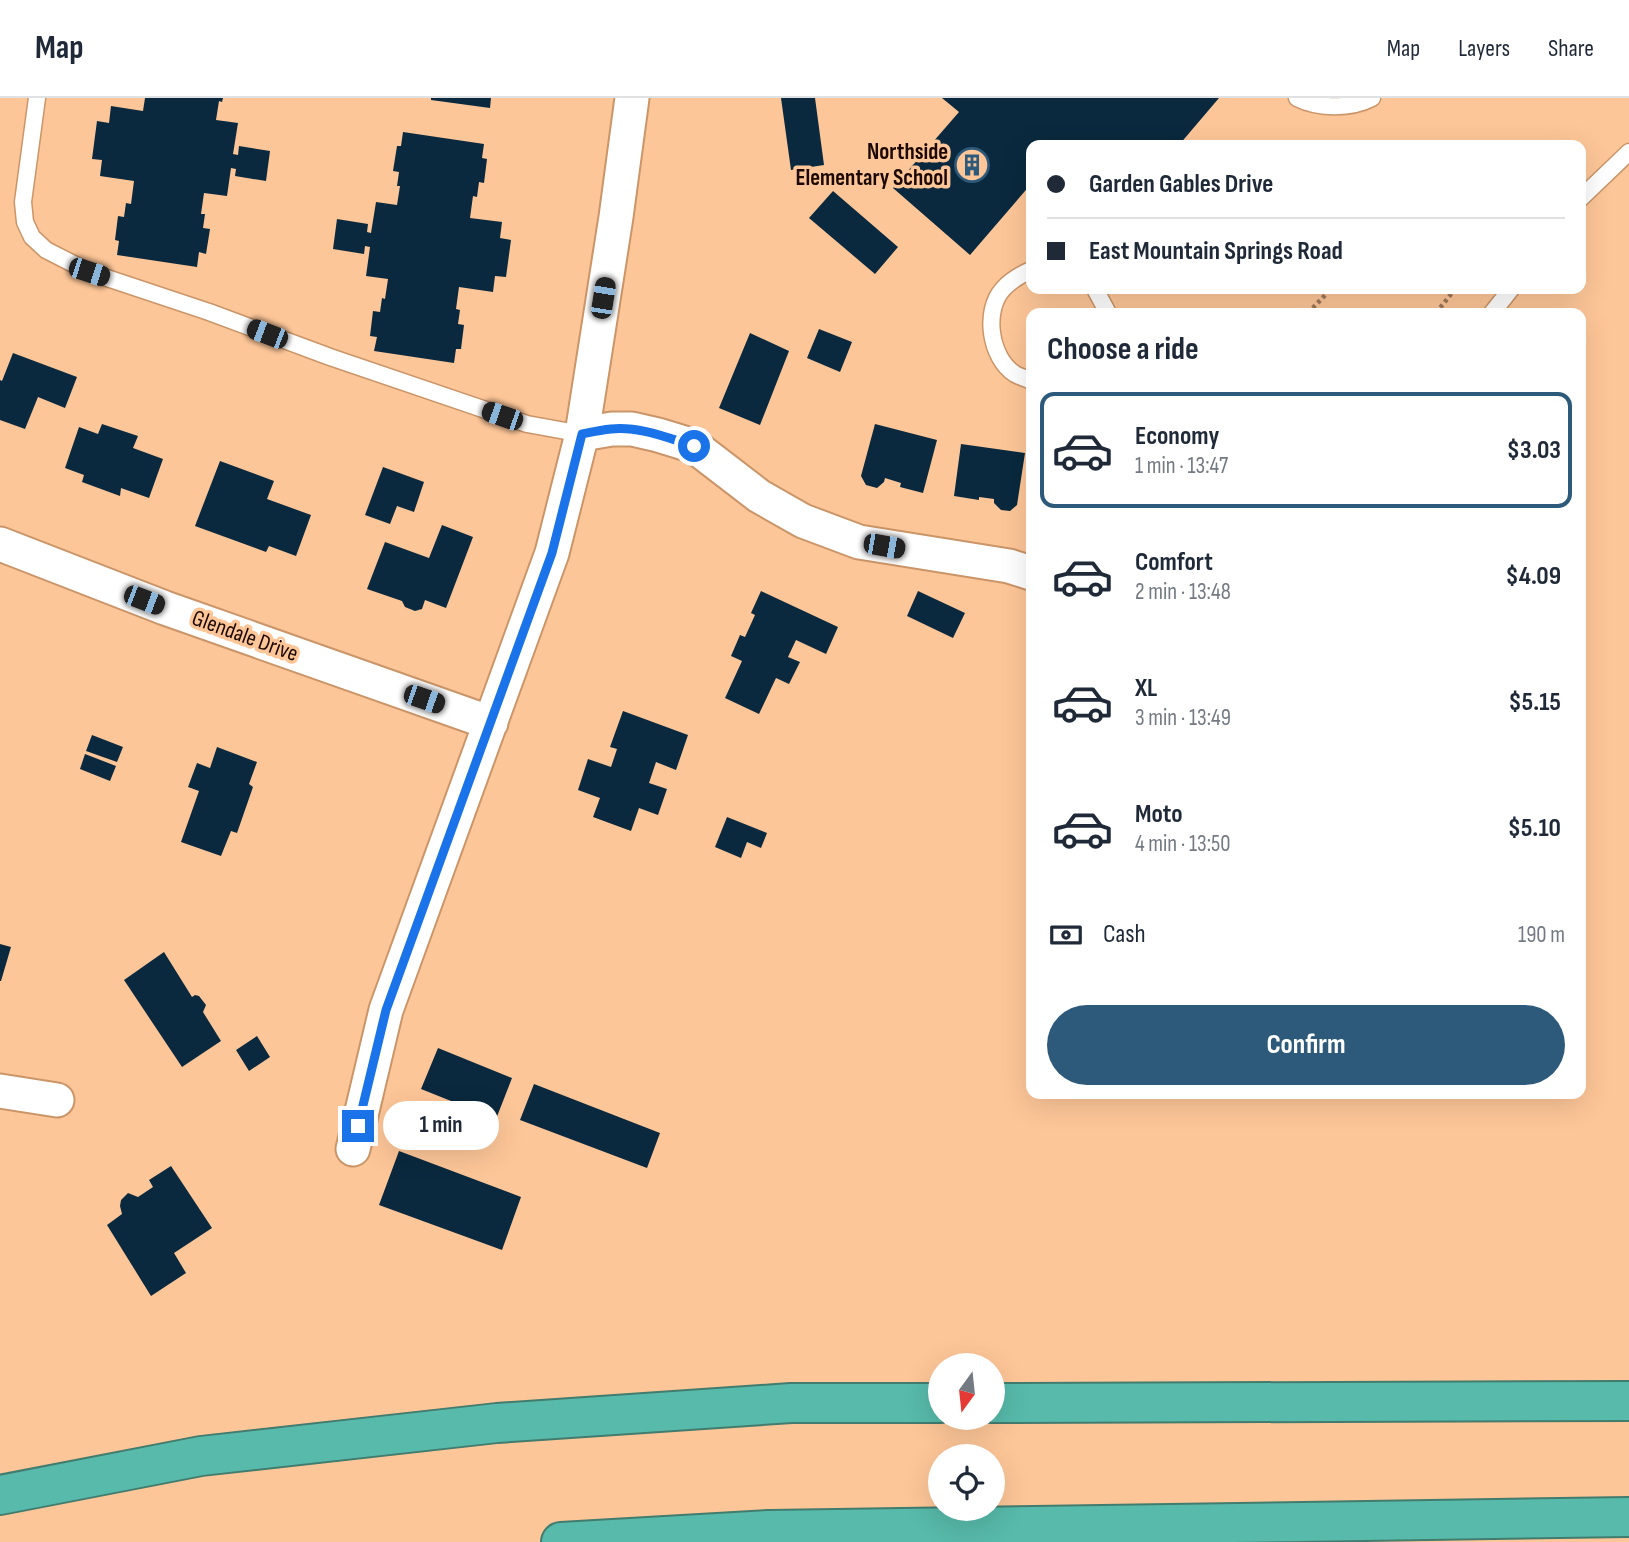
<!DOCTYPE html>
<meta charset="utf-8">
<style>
body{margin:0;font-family:"Sofia Sans Condensed",sans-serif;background:#f2f2f3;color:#1f2937;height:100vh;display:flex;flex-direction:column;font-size:26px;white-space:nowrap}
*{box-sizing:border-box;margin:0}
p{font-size:23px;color:#747a83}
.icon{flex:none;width:38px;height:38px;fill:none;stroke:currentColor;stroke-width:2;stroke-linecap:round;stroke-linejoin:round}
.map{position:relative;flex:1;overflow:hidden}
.sheet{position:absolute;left:1026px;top:210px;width:560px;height:791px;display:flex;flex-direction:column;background:#fff;border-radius:14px;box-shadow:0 7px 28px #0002}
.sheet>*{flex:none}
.guide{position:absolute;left:1026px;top:42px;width:560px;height:154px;border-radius:14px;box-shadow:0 7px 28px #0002;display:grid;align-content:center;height:154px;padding:0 21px;background:#fff}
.needle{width:46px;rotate:195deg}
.fabs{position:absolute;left:928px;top:1255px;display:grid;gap:14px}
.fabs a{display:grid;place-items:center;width:77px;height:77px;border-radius:50%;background:#fff;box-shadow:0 7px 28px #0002;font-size:35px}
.end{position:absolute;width:32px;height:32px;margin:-16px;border:9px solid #1a73e8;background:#fff;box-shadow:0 0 0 4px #fff}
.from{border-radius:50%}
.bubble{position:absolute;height:49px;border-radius:24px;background:#fff;box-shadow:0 7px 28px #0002;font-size:23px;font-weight:700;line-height:49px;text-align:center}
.car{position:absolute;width:21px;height:42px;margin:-21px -10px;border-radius:9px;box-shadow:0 0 5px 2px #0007;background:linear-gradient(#222 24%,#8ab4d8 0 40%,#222 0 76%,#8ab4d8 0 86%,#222 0)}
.guide b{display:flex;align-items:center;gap:24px;height:66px;font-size:26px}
.guide b+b{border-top:2px solid #e0e1e3}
.guide i{width:18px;height:18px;background:#1f2937}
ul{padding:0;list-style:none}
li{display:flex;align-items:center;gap:21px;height:116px;margin:0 14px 10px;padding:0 7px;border:4px solid transparent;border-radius:14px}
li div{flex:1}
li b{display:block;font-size:26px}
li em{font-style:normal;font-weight:700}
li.current{border-color:#2d5a7a}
li>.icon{width:63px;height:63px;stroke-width:1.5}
h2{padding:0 21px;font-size:32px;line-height:84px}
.pay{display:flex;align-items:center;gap:18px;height:77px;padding:0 21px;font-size:26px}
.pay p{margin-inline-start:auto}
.action{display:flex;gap:14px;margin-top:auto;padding:14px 21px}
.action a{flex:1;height:80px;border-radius:42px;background:#2d5a7a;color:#fff;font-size:28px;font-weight:700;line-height:80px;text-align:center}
header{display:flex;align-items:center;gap:42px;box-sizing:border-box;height:98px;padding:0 35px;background:#fff;border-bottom:2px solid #e0e1e3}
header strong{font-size:33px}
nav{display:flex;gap:38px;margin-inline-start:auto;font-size:24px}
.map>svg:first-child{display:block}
</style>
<header>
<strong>Map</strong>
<nav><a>Map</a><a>Layers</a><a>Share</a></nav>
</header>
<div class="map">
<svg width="1629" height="1444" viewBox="0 0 1629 1444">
<rect width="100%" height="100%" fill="#fdc698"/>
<path fill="#0a293e" d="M145,0H223L222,4L219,3L216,22L238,25L233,56L238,57L239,48L270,53L266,83L235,78L236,71L231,70L227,98L204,95L201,116H205L203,130L210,131L206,156L199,154L197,169L117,157L119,143L115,142L118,118L124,119L126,105L131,106L134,83L100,78L102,62L92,61L97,23L109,25L111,8L143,13Z
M431,0H491L490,10L431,2Z
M781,0H815L824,67L791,72Z
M942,0H1219L1179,47H1031V86L970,157L893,90L959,14Z
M403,34L484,46L482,60L487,61L484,85L479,84L477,99L473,98L470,120L502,124L500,140L511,142L506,179L495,178L493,194L459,189L456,211L460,212L458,226L464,227L461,251H456L454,265L374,253L377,239L370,238L373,213L380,214L382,200L385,201L388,181L366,178L370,149L365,148L364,156L333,151L337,121L368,126L367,134L371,135L376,104L397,107L400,88H397L399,74L393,73L397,48H401Z
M833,93L898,149L875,176L809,120Z
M819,231L852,244L840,274L807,260Z
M750,235L789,253L760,327L719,310Z
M13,255L77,279L65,310L38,299L25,331L0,322V282L2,283Z
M102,326L138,338L133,350L163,361L149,400L121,390L120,398L82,384L84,377L65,370L79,329L98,336Z
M875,326L937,342L923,395L900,389L901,385L885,380L884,384L877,390L866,387L861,378Z
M961,346L1025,355L1017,407L1010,413L1001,412L994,405V401L979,399V402L954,398Z
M220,363L274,383L267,401L311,417L296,458L269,448L266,454L195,428Z
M383,369L424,384L414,414L397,408L390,426L365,417Z
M442,427L473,439L446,510L425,502L422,511L415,513L405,509L402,503L367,491L385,444L429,460Z
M761,493L838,529L826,556L796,542L788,559L800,564L789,586L776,580L759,616L725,600L742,563L731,558L740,537L745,539L755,517L751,515Z
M918,493L965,515L953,540L907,518Z
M623,613L688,637L676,672L656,664L649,685L667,691L658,717L639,710L631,733L593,719L600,700L578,692L588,661L611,669L617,651L610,649Z
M92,637L123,649L117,664L86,653Z
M217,649L257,664L249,686L253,689L237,735L231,733L221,758L181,744L199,693L188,689L197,665L210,670Z
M85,656L116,668L110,683L80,671Z
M727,719L767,735L761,750L747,744L741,760L715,749Z
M0,846L11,849L1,883H0Z
M164,854L192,899L195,897L199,898L206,907L203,914L221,943L182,969L124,882Z
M257,938L270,959L249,973L236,952Z
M438,950L512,980L496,1021L421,991Z
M534,986L660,1035L647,1070L520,1022Z
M399,1053L521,1099L502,1152L379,1107Z
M171,1068L212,1130L174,1155L186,1175L151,1198L107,1127L122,1116L120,1108L121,1102L128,1095L138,1099L153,1089L149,1082Z"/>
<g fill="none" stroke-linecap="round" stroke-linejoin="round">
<g stroke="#ca9568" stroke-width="19">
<path id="lane" d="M37,0L23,104L25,124L32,139L46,152L89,174L209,214L330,259L527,326L582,336
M1297,0C1319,11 1351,11 1372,0
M1580,101L1629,54
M1031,172C1020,177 1011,182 1003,191C983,213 990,260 1015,276C1020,279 1026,280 1031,283
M1095,191L1108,215
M1492,215L1511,191"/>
</g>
<g stroke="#ca9568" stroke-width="37">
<path id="street" d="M582,336L612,331H632L658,337L694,348L759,398L803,423L859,444L1009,468L1031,475
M0,446L165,510L491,625
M0,993L57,1002
M353,1051L386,912L552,455L582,336L616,119L632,0"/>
</g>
<g stroke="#427c6e" stroke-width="42">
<path id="highway" d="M992,1305L1629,1303
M0,1397L201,1358L497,1325L791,1305H940
M561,1444L769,1432L1629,1419"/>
</g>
<path stroke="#a0785a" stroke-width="4.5" stroke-dasharray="3.5 3.5" stroke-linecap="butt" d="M1308,215L1331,191
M1436,215L1455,191"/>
<use href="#lane" stroke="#fff" stroke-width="16"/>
<use href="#street" stroke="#fff" stroke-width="33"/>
<use href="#highway" stroke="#57baaa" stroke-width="38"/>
</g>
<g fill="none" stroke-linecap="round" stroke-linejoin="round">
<path stroke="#1a73e8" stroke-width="9" d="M358,1028L386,912L552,455L582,336C592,334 601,332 611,331C639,328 668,340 694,348"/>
</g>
<defs>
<g id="building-ring" transform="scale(1.75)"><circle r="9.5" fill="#fdc698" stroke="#2d5a7a" stroke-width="1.5"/><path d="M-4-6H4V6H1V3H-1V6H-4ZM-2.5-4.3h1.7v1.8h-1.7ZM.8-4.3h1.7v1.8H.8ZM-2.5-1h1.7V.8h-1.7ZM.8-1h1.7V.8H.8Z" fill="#2d5a7a"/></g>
</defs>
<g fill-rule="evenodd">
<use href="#building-ring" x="972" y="67"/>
</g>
<g text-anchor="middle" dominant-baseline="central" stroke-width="7" stroke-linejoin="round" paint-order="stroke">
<g font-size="23" font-weight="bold" fill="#1b0800" stroke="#fdc698" text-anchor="end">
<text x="948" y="54">Northside<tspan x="948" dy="26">Elementary School</tspan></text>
</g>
<g font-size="23" fill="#1b0800" stroke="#fdc698">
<text transform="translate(245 538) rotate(20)">Glendale Drive</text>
</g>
</g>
</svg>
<div class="fabs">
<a><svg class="needle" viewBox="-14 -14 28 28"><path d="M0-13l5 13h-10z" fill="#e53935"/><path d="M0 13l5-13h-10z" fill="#747a83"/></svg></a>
<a><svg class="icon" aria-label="locate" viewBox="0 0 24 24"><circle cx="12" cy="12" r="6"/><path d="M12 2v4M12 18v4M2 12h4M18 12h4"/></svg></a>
</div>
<i class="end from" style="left:694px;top:348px"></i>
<i class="end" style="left:358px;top:1028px"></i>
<div class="bubble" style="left:383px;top:1003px;width:116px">1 min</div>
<i class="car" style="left:89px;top:174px;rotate:108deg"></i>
<i class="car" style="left:603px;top:200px;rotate:9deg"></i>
<i class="car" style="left:267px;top:236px;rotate:291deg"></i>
<i class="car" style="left:502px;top:318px;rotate:289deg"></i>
<i class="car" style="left:884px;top:448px;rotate:100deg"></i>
<i class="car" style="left:144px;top:502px;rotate:111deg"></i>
<i class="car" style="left:424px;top:601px;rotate:109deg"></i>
<div class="guide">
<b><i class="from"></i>Garden Gables Drive</b>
<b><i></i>East Mountain Springs Road</b>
</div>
<section class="sheet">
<h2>Choose a ride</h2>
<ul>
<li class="current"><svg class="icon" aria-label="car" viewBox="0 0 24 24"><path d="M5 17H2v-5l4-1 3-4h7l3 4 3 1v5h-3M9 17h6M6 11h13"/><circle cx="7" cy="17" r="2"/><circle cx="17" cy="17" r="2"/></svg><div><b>Economy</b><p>1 min · 13:47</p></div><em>$3.03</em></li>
<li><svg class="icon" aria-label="car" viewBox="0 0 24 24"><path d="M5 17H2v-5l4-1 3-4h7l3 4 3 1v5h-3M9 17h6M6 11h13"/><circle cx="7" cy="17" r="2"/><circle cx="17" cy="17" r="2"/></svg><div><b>Comfort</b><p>2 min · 13:48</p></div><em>$4.09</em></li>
<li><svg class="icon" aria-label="car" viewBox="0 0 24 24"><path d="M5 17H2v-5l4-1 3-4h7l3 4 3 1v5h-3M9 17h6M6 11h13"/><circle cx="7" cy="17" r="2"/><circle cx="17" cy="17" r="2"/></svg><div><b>XL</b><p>3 min · 13:49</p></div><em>$5.15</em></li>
<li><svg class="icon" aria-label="car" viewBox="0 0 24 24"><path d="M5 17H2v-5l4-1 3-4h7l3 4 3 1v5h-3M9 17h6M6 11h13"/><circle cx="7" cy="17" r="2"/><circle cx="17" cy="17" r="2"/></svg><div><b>Moto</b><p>4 min · 13:50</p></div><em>$5.10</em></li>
</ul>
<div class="pay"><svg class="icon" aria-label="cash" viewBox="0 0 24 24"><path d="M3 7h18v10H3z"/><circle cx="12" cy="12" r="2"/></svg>Cash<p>190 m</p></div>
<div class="action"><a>Confirm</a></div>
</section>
</div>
